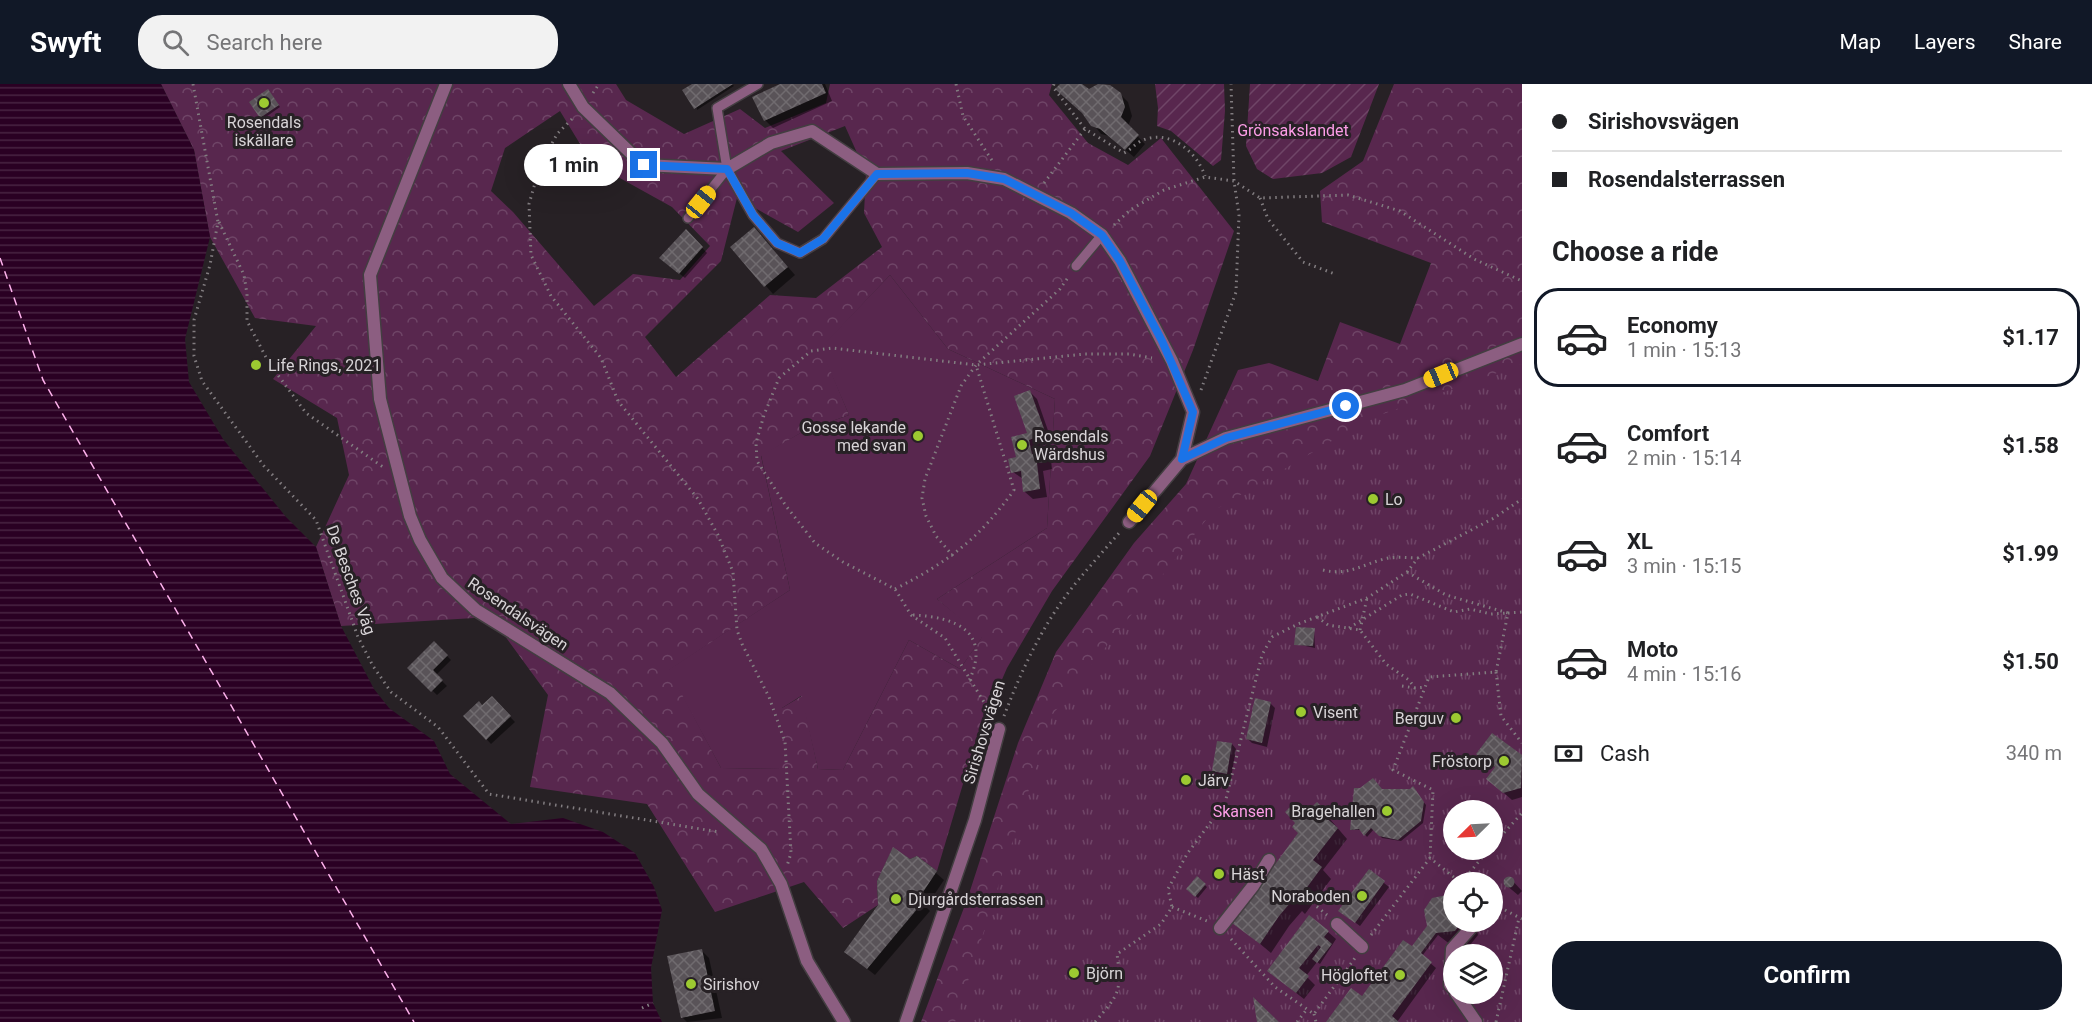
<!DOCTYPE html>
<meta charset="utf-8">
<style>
body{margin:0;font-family:Roboto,sans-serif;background:#f2f2f2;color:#202124;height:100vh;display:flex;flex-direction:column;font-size:22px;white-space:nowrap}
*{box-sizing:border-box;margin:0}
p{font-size:20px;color:#757577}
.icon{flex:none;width:33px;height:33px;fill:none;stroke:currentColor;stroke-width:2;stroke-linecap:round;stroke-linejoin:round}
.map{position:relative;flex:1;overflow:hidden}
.drawer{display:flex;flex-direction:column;background:#fff;width:570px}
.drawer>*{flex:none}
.top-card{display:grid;align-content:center;height:132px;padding:0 30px;background:#fff}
.needle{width:39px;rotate:246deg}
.controls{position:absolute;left:1443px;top:716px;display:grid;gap:12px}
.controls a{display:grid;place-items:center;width:60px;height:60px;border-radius:50%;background:#fff;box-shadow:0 6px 24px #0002;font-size:30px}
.end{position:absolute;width:27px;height:27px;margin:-14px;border:8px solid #1a73e8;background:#fff;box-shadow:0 0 0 3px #fff}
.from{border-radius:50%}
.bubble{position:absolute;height:42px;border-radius:21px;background:#fff;box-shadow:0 6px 24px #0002;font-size:20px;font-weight:700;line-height:42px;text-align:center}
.car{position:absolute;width:18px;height:36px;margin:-18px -9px;border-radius:8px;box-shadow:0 0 4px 2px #0007;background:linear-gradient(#f5c518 24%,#345 0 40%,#f5c518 0 76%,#345 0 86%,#f5c518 0)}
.top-card b{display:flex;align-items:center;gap:21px;height:57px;font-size:22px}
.top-card b+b{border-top:2px solid #e0e0e0}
.top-card i{width:15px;height:15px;background:#202124}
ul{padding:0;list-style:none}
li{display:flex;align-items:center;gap:18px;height:99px;margin:0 12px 9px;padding:0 18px;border:3px solid transparent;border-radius:24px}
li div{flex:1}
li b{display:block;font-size:22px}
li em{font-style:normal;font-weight:700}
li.selected{border-color:#111827}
li>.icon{width:54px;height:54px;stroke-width:1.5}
h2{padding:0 30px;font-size:27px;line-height:72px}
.pay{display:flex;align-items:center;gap:15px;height:66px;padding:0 30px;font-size:22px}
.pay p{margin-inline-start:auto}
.primary-button{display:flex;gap:12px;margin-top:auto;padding:12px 30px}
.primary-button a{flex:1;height:69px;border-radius:24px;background:#111827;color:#fff;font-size:24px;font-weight:700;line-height:69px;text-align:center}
header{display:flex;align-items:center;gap:36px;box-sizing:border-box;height:84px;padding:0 30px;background:#111827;color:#fff}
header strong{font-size:28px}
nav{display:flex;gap:33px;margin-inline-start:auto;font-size:21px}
.search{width:420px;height:54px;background:#f2f2f2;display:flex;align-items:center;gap:15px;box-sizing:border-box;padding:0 21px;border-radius:24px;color:#757577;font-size:22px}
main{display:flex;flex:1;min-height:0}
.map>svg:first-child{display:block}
</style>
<header>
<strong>Swyft</strong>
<div class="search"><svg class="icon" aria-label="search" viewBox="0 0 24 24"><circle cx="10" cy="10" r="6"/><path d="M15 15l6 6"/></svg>Search here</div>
<nav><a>Map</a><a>Layers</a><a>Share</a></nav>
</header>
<main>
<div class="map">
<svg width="1522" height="938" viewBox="0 0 1522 938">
<defs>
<pattern id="forest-crowns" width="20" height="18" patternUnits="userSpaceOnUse" patternTransform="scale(1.5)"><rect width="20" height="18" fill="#58274e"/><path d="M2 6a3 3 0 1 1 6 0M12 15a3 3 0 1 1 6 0" fill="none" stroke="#6f4567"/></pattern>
<pattern id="park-tufts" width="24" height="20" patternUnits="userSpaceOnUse" patternTransform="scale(1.5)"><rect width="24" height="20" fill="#58274e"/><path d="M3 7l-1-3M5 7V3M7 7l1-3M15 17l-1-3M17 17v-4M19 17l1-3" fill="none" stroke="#6f4567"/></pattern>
<pattern id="garden-furrows" width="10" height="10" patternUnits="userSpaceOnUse" patternTransform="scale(1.5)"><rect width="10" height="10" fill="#58274e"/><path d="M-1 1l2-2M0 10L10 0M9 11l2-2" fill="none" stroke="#6f4567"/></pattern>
<pattern id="water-rules" width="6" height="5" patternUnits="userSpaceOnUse" patternTransform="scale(1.5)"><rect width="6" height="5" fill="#2a0023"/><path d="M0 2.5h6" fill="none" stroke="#482442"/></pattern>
<pattern id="building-cross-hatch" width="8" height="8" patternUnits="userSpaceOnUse" patternTransform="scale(1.5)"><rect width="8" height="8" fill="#595358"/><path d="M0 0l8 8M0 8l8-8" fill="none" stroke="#706b6f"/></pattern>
</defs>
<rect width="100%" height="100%" fill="#272125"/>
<path fill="#58274e" d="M890,191L948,265L1055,315L1047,444L937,515L983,552L960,585L909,556L843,686L818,685L801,612L782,624V685L721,684L668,586L790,506L761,371L804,347L849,331L820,264Z"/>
<path fill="url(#forest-crowns)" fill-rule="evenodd" d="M161,0H616L626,16L684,50L740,25L765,44L826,19L830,0H1052L1049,11L1088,59L1128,81L1161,54L1234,147L1193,266L1150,372L1052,507L1007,584L977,653L937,787L917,772L910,775L893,764L877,797L878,821L843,844L804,798L715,828L647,720L530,703L548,611L491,533L341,542L316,463L349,391L337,334L273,295L316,242L255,234L210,153L194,66ZM560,27L591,78L672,123L710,162L680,196L633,190L594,222L513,128L491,107L505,64ZM845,42L866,89L864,129L882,163L816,214L770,211L676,293L645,253L721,177L737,114L798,148L834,119L781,67ZM890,191L948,265L1055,315L1047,444L937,515L982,553L960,585L909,556L843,686L818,685L802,612L782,624L781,685L721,684L669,586L790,506L761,372L804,347L849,331L821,264Z
M1394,0H1522V828L1492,765V726H1454L1030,938H921L968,813L1018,659L1056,568L1134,459L1186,400L1238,286L1269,279L1318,297L1340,238L1400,260L1431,179L1322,138L1320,107L1363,77Z"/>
<path fill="url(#park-tufts)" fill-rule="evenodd" d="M1522,280V938H955L1053,630L1213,427L1369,335ZM1454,726H1492V765H1454ZM1454,798H1492V837H1454ZM1454,870H1492V909H1454Z"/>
<path fill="url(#garden-furrows)" d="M1155,0H1224L1225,27L1221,76L1213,82L1171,47L1157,42L1158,24Z
M1250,0H1379L1351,73L1322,89L1273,95L1257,85L1246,62Z"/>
<path fill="url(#water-rules)" d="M0,0H161L194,66L210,153L185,255L189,298L223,355L286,433L316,463L341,542L374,605L389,624L434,657L450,690L511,740L563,734L603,748L635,769L654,803L662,826L651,884L653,919L662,938H0Z"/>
<path fill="#0007" d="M694,0H732L734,2L697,26Z
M783,0H825L832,17L773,44L765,36L754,13Z
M1062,0H1080L1088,7L1120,10L1128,18L1132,32L1128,42L1145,60L1134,73L1109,52L1101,50Z
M270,9L280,23L263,35L261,33Z
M686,147L707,169L685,194L666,179Z
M761,152L795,191L773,210L732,163Z
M1030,308L1037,315L1052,358L1036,363L1037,370L1044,369L1051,376L1052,385L1043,387L1047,413L1033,415L1025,408L1023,395L1013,388L1029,351Z
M1314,546L1315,564L1296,560Z
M434,559L451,576L436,591L447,602L437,611L409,584Z
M492,614L515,638L491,660L465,632Z
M1270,619L1275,624L1267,663L1252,659L1247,654Z
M1492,651L1522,673V713L1512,716L1488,695L1496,684L1478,670Z
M1232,660L1236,665L1231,694L1218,692L1213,687Z
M1413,705L1426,721L1423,739L1401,757L1382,754L1374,745L1367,753L1362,746H1351L1382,706L1411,707Z
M1317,720L1347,755L1323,786L1331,795L1305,830L1302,827L1289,842L1271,869L1234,838L1300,749L1306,731Z
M910,777L936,789L944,796L926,823L930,827L875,891L846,868Z
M1369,787L1389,803L1360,842L1345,831Z
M1197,794L1207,803L1198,814L1188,805Z
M1510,794L1522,807L1518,811L1506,801L1505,798Z
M1454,837H1462L1463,843L1466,842L1465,837H1474L1478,851L1470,861L1455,864L1438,851L1422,872L1436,884L1397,938H1328L1418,869L1414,862Z
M1328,848L1336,855L1320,880L1317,878L1306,892L1315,901L1304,915L1277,894Z
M701,866L709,874L722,934L687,938L682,933Z"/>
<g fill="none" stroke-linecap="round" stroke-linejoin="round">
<path stroke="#feb1ec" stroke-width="1.5" stroke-dasharray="8 6" stroke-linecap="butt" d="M0,174L43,296L414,938"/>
</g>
<path fill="url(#building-cross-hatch)" d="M692,0H733L694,25L682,6Z
M780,0H822L826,9L764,37L752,13Z
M1060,0H1082L1089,5L1098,0L1110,1L1121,9L1125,23L1121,33L1139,51L1125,66L1100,45L1091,42L1082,29L1055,5Z
M268,5L279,21L260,34L249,18Z
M754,143L788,183L764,203L730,163Z
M686,145L703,163L679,190L659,174Z
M1030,306L1046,350L1029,356L1032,370L1044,367L1046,378L1037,379L1040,405L1023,408L1021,387L1011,389L1008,375L1016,373L1011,353L1027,349L1014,312Z
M1296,543L1315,544L1313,562L1294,561Z
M434,557L448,571L433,586L443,596L431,608L407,584Z
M492,612L511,632L486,656L463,632L479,617L482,621Z
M1255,614L1271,618L1262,659L1246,655Z
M1492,649L1522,671L1521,704L1503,709L1486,695L1495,683L1476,670Z
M1217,657L1232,659L1227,690L1212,687Z
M1373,694L1382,705H1410L1413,702L1424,718L1421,737L1398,756L1379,752L1371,744L1364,752L1359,745L1350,746L1354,704H1360Z
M1295,718L1305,729L1317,718L1327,728L1324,732L1338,744L1313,776L1322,783L1294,821L1291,818L1279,832L1260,860L1232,839L1298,749L1292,743L1295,739L1285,728Z
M893,763L910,775L917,772L937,787L919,814L923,818L867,885L844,868L878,821L877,797Z
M1369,785L1385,797L1355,839L1338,827Z
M1197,792L1206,800L1195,813L1186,805Z
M1503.5 798a5.5 5.5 0 1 1 11 0a5.5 5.5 0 1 1-11 0Z
M1447,811L1454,816V837H1462L1455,847L1436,849L1421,869L1432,878L1392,932L1399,938H1326L1351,904L1362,912L1403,856L1412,862L1427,842L1424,826L1432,814Z
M1309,831L1329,847L1324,853L1332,860L1317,879L1312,875L1321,863L1318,861L1299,884L1309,892L1296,909L1267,887Z
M702,865L715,927L681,934L667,872Z
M1253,913L1279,938H1257Z"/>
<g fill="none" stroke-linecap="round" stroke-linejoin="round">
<g stroke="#433e41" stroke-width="12">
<path id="lane" d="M727,85L717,24L758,0
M688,134L727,85L753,131L777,159L800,169L823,155L877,90
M1076,182L1102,151"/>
</g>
<g stroke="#433e41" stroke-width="15">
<path id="street" d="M446,0L370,191L380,315L410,432L420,456L442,494L476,526L610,609L662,659L698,710L761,765L781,800L807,877L844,938
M569,0L583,23L643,81L727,85L771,59L812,47L877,90L967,89L1004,95L1071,129L1102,151L1120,177L1172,277L1193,328L1182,375
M1129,438L1182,375L1226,354L1405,306L1522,260
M1492,820H1493
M1337,840L1362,863
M1220,844L1253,802L1269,776
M1454,905L1450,901L1452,865L1477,837
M1456,909L1476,938
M906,938L975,736L999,645"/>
</g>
<path stroke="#827d80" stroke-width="3" stroke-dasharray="1.5 4.5" stroke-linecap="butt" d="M193,0L218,138L210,181L194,236V272L202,297L264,382L316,436L358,553L373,582L391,608L438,643L489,710L719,748
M956,0L963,32L993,78
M1054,0L1053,3L1085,45L1124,69C1132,65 1137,58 1143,56C1170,45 1197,68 1205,92
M593,9L599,0
M572,35L557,50L540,82L529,120L531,171L551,212L601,274L618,317L698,415L718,451L733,488L737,546L742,560L769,613L785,658L791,769L787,782
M1044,99L1085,45
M1260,114L1268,135L1303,178L1335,190
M219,138L244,191L247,210V237L269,279L306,329L383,383
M1114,141L1130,126L1164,106L1205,93L1234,97L1260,114L1348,111L1400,127L1474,175L1522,197
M1201,306L1236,208L1239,131L1234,97L1231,0
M953,472L936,452L926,432L922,414L925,395L961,302L976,281L1060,205L1069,192
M1323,486C1347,492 1362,481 1384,475C1394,472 1408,474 1418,474
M1407,488L1446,511L1508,529L1496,588L1429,593L1393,686L1433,706L1430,774
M895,505C948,478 979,455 1014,406L976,281
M1508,529L1522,528
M913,531C955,533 992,547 969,597
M1317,533L1328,541L1360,546L1386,580L1409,596L1415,604L1426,603
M1360,546L1367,514
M1496,588L1501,632L1522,659
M1402,602L1415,604
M1004,632C1020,590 1040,546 1068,509C1084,488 1102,469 1119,449
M993,633L945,554L911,531L895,505L843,478L815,459L786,422L757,377L756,359L764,331L779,294L811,267L832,264L976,281L1085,270H1129L1152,274
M1492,762L1522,729
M1462,798L1489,765
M1303,811L1327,831
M1172,823L1207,837
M1505,826L1522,835
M1371,851L1430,774L1460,798
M1231,855L1275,903L1314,930L1355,874
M642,924L653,919
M1314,930L1316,938
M1095,938C1119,910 1122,908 1117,870L1161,840L1172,823L1168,805L1187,770L1225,719L1262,571L1272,553L1298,540L1367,514L1407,488L1418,474L1494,434L1522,415
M1297,938L1307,925
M1496,938L1519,834"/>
<use href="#lane" stroke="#8c5e81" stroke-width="9"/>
<use href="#street" stroke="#8c5e81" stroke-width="12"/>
<path stroke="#827d80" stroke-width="3" stroke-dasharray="1.5 4.5" stroke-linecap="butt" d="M1349,544L1402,511L1410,510L1454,528L1470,525L1491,530L1508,529"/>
</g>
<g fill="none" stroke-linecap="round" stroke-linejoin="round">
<path stroke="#1a73e8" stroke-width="8" d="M644,81L727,85L753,131L777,159L800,169L823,155L877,90L967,89L1004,95L1071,129L1102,151L1120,177L1162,257L1193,328L1182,375L1226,354L1346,322"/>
</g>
<g fill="#9cca31" stroke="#272125" stroke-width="2">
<circle cx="264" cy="19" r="6"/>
<circle cx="256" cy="281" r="6"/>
<circle cx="918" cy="352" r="6"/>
<circle cx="1022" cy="361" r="6"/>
<circle cx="1373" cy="415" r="6"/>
<circle cx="1301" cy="628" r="6"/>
<circle cx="1456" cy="634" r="6"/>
<circle cx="1504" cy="677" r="6"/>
<circle cx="1186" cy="696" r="6"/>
<circle cx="1387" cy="727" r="6"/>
<circle cx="1219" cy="790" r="6"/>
<circle cx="1362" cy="812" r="6"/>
<circle cx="896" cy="815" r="6"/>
<circle cx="1074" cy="889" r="6"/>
<circle cx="1400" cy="891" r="6"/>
<circle cx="691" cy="900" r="6"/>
</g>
<g text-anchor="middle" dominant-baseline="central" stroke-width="6" stroke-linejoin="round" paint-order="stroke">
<g font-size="16" fill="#d8d4d7" stroke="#272125" text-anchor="start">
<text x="264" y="38" text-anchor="middle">Rosendals<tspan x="264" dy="18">iskällare</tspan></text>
<text x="268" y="281">Life Rings, 2021</text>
<text x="906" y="343" text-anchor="end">Gosse lekande<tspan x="906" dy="18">med svan</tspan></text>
<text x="1034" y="352">Rosendals<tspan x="1034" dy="18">Wärdshus</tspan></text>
<text x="1385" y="415">Lo</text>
<text x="1313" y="628">Visent</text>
<text x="1444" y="634" text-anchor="end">Berguv</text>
<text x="1492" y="677" text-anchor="end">Fröstorp</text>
<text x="1198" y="696">Järv</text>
<text x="1375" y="727" text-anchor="end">Bragehallen</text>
<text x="1231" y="790">Häst</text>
<text x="1350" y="812" text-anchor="end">Noraboden</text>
<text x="908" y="815">Djurgårdsterrassen</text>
<text x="1086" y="889">Björn</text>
<text x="1388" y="891" text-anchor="end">Högloftet</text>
<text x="703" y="900">Sirishov</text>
</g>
<g font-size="16" fill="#fd9de7" stroke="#272125">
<text x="1293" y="46">Grönsakslandet</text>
<text x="1243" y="727">Skansen</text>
</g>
<g font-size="16" fill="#d8d4d7" stroke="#272125">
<text transform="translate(351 496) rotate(70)">De Besches Väg</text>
<text transform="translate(518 530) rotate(34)">Rosendalsvägen</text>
<text transform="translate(984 648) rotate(-73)">Sirishovsvägen</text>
</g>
</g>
</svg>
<div class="controls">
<a><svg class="needle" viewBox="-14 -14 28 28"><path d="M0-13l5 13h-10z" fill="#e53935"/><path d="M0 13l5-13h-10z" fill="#757577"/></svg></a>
<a><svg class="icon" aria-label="locate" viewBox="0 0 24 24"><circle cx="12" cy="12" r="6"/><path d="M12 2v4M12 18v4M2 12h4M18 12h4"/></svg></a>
<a><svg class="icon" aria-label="layers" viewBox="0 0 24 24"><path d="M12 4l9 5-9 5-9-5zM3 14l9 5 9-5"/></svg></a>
</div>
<i class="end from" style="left:1346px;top:322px"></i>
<i class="end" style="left:644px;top:81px"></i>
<div class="bubble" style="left:524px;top:60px;width:99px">1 min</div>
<i class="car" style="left:701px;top:118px;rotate:39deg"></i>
<i class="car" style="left:1441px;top:291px;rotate:248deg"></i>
<i class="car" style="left:1142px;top:422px;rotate:219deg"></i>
</div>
<section class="drawer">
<div class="top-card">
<b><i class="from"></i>Sirishovsvägen</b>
<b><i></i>Rosendalsterrassen</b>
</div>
<h2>Choose a ride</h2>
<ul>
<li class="selected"><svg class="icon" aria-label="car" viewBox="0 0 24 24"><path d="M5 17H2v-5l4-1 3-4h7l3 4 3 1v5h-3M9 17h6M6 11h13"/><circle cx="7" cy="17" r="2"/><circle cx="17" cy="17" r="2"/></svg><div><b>Economy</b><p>1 min · 15:13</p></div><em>$1.17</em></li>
<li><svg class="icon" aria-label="car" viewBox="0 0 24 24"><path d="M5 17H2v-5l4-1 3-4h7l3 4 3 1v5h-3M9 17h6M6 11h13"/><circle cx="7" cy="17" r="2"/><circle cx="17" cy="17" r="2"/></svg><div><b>Comfort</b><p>2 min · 15:14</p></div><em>$1.58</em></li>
<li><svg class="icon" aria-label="car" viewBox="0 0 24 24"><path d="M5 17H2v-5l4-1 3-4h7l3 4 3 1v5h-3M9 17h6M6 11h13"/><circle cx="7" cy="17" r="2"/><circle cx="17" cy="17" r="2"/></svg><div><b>XL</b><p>3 min · 15:15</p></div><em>$1.99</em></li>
<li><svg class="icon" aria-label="car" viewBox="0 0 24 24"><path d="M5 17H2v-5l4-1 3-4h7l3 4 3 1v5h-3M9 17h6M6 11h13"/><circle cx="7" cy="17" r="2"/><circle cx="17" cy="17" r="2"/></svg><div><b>Moto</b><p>4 min · 15:16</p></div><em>$1.50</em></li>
</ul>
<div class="pay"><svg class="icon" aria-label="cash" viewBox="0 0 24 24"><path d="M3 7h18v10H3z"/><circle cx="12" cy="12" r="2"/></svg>Cash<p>340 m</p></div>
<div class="primary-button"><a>Confirm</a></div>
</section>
</main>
